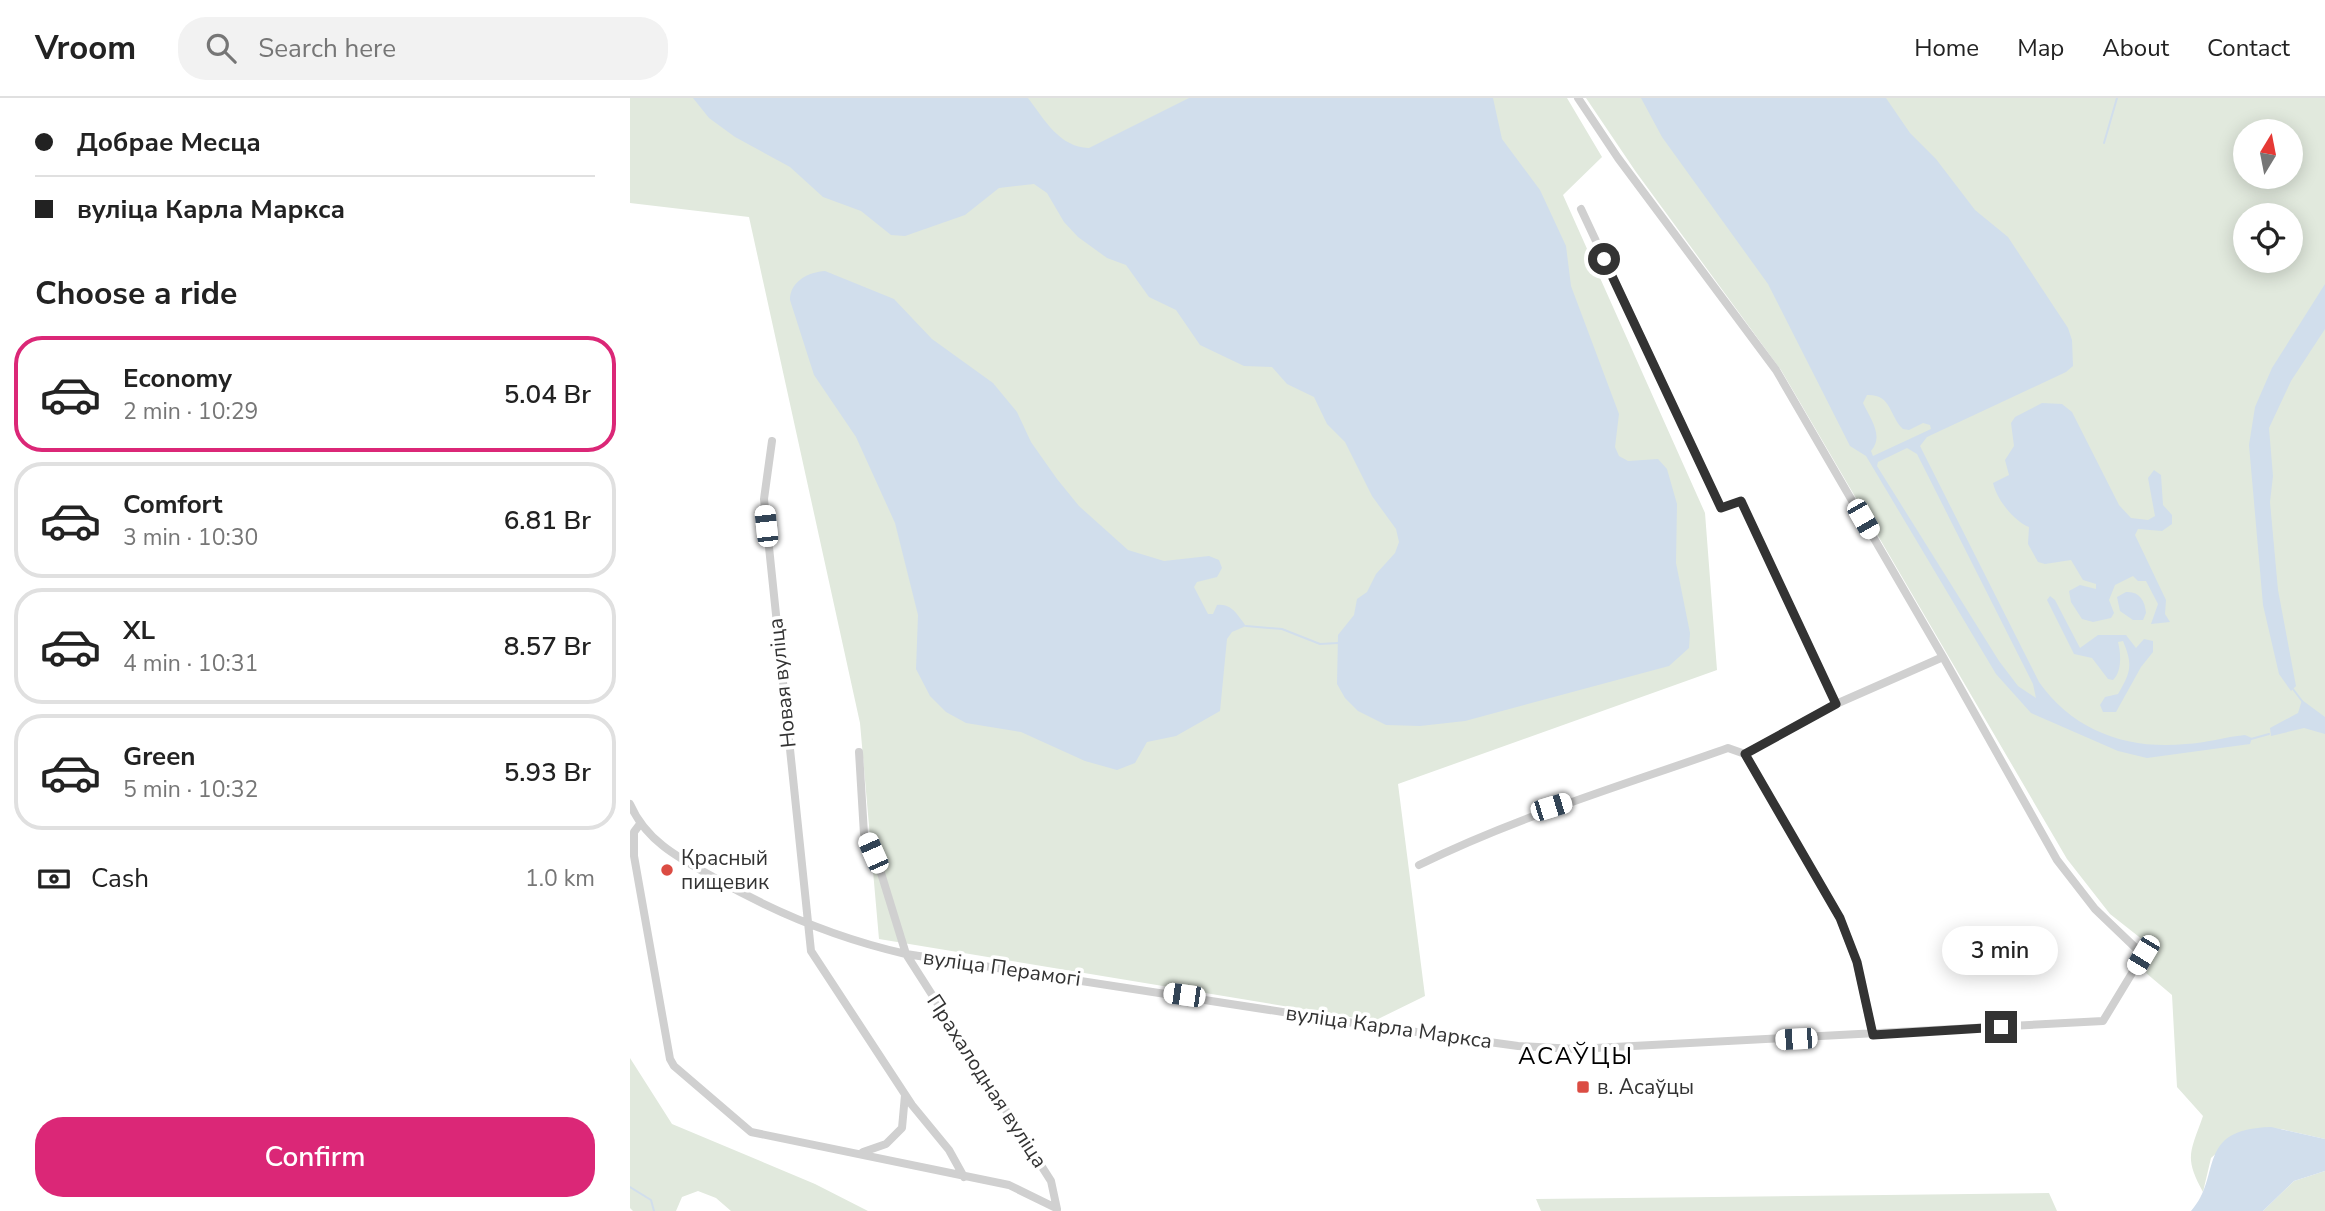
<!DOCTYPE html>
<meta charset="utf-8">
<style>
body{margin:0;font-family:"Nunito Sans",sans-serif;background:#f2f2f2;color:#222;height:100vh;display:flex;flex-direction:column;font-size:26px;white-space:nowrap}
*{box-sizing:border-box;margin:0}
p{font-size:23px;color:#767676}
.icon{flex:none;width:38px;height:38px;fill:none;stroke:currentColor;stroke-width:2;stroke-linecap:round;stroke-linejoin:round}
.map{position:relative;flex:1;overflow:hidden}
.sheet{display:flex;flex-direction:column;background:#fff;width:630px}
.sheet>*{flex:none}
.hud{display:grid;align-content:center;height:154px;padding:0 35px;background:#fff}
.needle{width:46px;rotate:10deg}
.fabs{position:absolute;left:1603px;top:21px;display:grid;gap:14px}
.fabs a{display:grid;place-items:center;width:70px;height:70px;border-radius:50%;background:#fff;box-shadow:0 4px 18px #0003;font-size:35px}
.end{position:absolute;width:32px;height:32px;margin:-16px;border:9px solid #333;background:#fff;box-shadow:0 0 0 4px #fff}
.from{border-radius:50%}
.bubble{position:absolute;height:49px;border-radius:24px;background:#fff;box-shadow:0 4px 18px #0003;font-size:23px;font-weight:600;line-height:49px;text-align:center}
.car{position:absolute;width:21px;height:42px;margin:-21px -10px;border-radius:9px;box-shadow:0 0 5px 2px #0007;background:linear-gradient(#fff 24%,#345 0 40%,#fff 0 76%,#345 0 86%,#fff 0)}
.hud b{display:flex;align-items:center;gap:24px;height:66px;font-size:26px}
.hud b+b{border-top:2px solid #e0e0e0}
.hud i{width:18px;height:18px;background:#222}
ul{padding:0;list-style:none}
li{display:flex;align-items:center;gap:21px;height:116px;margin:0 14px 10px;padding:0 21px;border:4px solid #e0e0e0;border-radius:28px}
li div{flex:1}
li b{display:block;font-size:26px}
li em{font-style:normal;font-weight:600}
li.on{border-color:#db2777}
li>.icon{width:63px;height:63px;stroke-width:1.5}
h2{padding:0 35px;font-size:32px;line-height:84px}
.pay{display:flex;align-items:center;gap:18px;height:77px;padding:0 35px;font-size:26px}
.pay p{margin-inline-start:auto}
.cta{display:flex;gap:14px;margin-top:auto;padding:14px 35px}
.cta a{flex:1;height:80px;border-radius:28px;background:#db2777;color:#fff;font-size:28px;font-weight:600;line-height:80px;text-align:center}
header{display:flex;align-items:center;gap:42px;box-sizing:border-box;height:98px;padding:0 35px;background:#fff;border-bottom:2px solid #e0e0e0}
header strong{font-size:33px}
nav{display:flex;gap:38px;margin-inline-start:auto;font-size:24px}
.search{width:490px;height:63px;background:#f2f2f2;display:flex;align-items:center;gap:18px;box-sizing:border-box;padding:0 24px;border-radius:28px;color:#767676;font-size:26px}
main{display:flex;flex:1;min-height:0}
.map>svg:first-child{display:block}
</style>
<header>
<strong>Vroom</strong>
<div class="search"><svg class="icon" aria-label="search" viewBox="0 0 24 24"><circle cx="10" cy="10" r="6"/><path d="M15 15l6 6"/></svg>Search here</div>
<nav><a>Home</a><a>Map</a><a>About</a><a>Contact</a></nav>
</header>
<main>
<section class="sheet">
<div class="hud">
<b><i class="from"></i>Добрае Месца</b>
<b><i></i>вуліца Карла Маркса</b>
</div>
<h2>Choose a ride</h2>
<ul>
<li class="on"><svg class="icon" aria-label="car" viewBox="0 0 24 24"><path d="M5 17H2v-5l4-1 3-4h7l3 4 3 1v5h-3M9 17h6M6 11h13"/><circle cx="7" cy="17" r="2"/><circle cx="17" cy="17" r="2"/></svg><div><b>Economy</b><p>2 min · 10:29</p></div><em>5.04 Br</em></li>
<li><svg class="icon" aria-label="car" viewBox="0 0 24 24"><path d="M5 17H2v-5l4-1 3-4h7l3 4 3 1v5h-3M9 17h6M6 11h13"/><circle cx="7" cy="17" r="2"/><circle cx="17" cy="17" r="2"/></svg><div><b>Comfort</b><p>3 min · 10:30</p></div><em>6.81 Br</em></li>
<li><svg class="icon" aria-label="car" viewBox="0 0 24 24"><path d="M5 17H2v-5l4-1 3-4h7l3 4 3 1v5h-3M9 17h6M6 11h13"/><circle cx="7" cy="17" r="2"/><circle cx="17" cy="17" r="2"/></svg><div><b>XL</b><p>4 min · 10:31</p></div><em>8.57 Br</em></li>
<li><svg class="icon" aria-label="car" viewBox="0 0 24 24"><path d="M5 17H2v-5l4-1 3-4h7l3 4 3 1v5h-3M9 17h6M6 11h13"/><circle cx="7" cy="17" r="2"/><circle cx="17" cy="17" r="2"/></svg><div><b>Green</b><p>5 min · 10:32</p></div><em>5.93 Br</em></li>
</ul>
<div class="pay"><svg class="icon" aria-label="cash" viewBox="0 0 24 24"><path d="M3 7h18v10H3z"/><circle cx="12" cy="12" r="2"/></svg>Cash<p>1.0 km</p></div>
<div class="cta"><a>Confirm</a></div>
</section>
<div class="map">
<svg width="1695" height="1113" viewBox="0 0 1695 1113">
<rect width="100%" height="100%" fill="#fff"/>
<path fill="#e1e9dd" fill-rule="evenodd" d="M0,0H937L972,59L933,97L1075,415L1087,572L768,686L795,898L744,923L249,841L230,625L119,119L0,105Z
M956,0H1695V1041L1651,1031L1630,1030L1607,1037L1581,1060L1573,1094C1554,1059 1560,1055 1573,1018L1547,989L1542,897L1516,875L1527,853L1480,816L1437,761L1151,272L1006,74ZM1615,33H1661V79H1615ZM1615,117H1661V163H1615Z
M0,960L42,1026L185,1086L238,1113H101L86,1100L68,1093L52,1099L46,1113H3L0,1110Z
M1695,1073V1113H1633L1664,1083Z
M1419,1095L1427,1113H911L906,1101Z"/>
<path fill="#d1deec" fill-rule="evenodd" d="M63,0H398C415,22 429,49 459,50L559,0H863L872,41L910,92L936,148L941,188L989,316L985,349L989,358L998,363L1028,361L1037,371L1047,406L1046,465L1060,535L1059,550L1039,568L835,623L790,628L756,627L728,613L715,600L707,586L708,537L724,517L727,501L737,494L746,476L765,455L769,444L766,431L742,398L715,344L697,326L684,299L657,286L642,269L614,268L570,247L546,212L519,199L496,167L477,160L448,139L434,124L417,95L404,86L369,90L335,117L275,138L261,137L231,113L193,99L160,69L105,39L79,20Z
M1011,0H1256L1280,35L1306,61L1345,112L1378,139L1438,230L1442,242L1443,268L1436,274L1297,339L1290,348L1409,584C1443,633 1498,652 1556,646C1576,645 1595,639 1615,637L1622,640L1620,646L1517,660L1488,653L1401,615L1366,576L1236,358L1220,348L1138,186L1032,39ZM1237,297C1262,296 1259,318 1273,331L1279,332L1293,325L1300,327L1301,331L1243,358L1241,353C1254,338 1241,322 1233,305ZM1277,350L1287,356L1403,586L1406,600L1388,588L1369,563L1247,368L1248,364Z
M195,173L264,201L302,241L363,285L387,314L401,344L427,381L449,408L498,452L534,463L579,458L589,462L592,470L587,479L567,484L564,489L578,516H583L587,507C602,505 608,518 616,528L602,534L597,541L590,613L546,638L517,644L505,665L487,672L455,663L391,634L336,625L316,614L300,598L286,571L288,517L265,425L226,339L184,277L160,202C160,183 179,174 195,173Z
M1695,186V231L1661,283L1639,330L1643,378L1640,404L1648,492L1666,588L1661,593L1649,576L1633,507L1619,347L1625,309L1642,270Z
M1412,305L1432,306L1442,314L1489,407L1501,420L1518,422L1525,418L1518,380L1524,372L1531,377L1533,407L1542,417V426L1532,433L1508,431L1505,437L1536,502L1535,516L1540,524L1521,526L1528,506L1516,483H1508L1503,478L1485,487L1479,502L1484,515L1481,520L1463,524L1452,521L1441,504L1439,493L1450,487L1466,491V486L1453,482L1441,462L1415,466L1408,464L1398,446L1399,429C1384,423 1367,402 1363,385L1379,377L1375,362L1384,348L1381,325L1385,319Z
M1496,494C1509,493 1515,502 1516,515L1513,522H1503L1490,513L1487,499Z
M1420,498L1425,502L1450,550L1468,537H1496L1506,550L1514,541L1523,543V554L1511,569L1486,614H1473L1470,607L1475,599L1488,596C1501,574 1503,567 1493,543L1488,544C1491,555 1492,574 1483,582L1478,581L1462,560L1444,556L1417,502Z
M1672,602L1695,619V636L1674,630L1641,638L1640,630L1668,615Z
M1641,1029L1695,1041V1073L1664,1083L1633,1113H1561C1593,1078 1564,1031 1641,1029Z"/>
<g fill="none" stroke-linecap="round" stroke-linejoin="round">
<path stroke="#d1deec" stroke-width="2" d="M1474,45L1487,0
M616,528L652,531L690,546L708,545
M1663,591L1672,603
M1621,641L1639,636
M0,1089L21,1102L24,1113"/>
<path stroke="#d0d0d0" stroke-width="8" d="M142,343L134,401L181,853L282,1007L319,1052L334,1079
M1206,606L1313,559
M229,654L234,736L251,775L276,856L421,1083L427,1111
M1115,656L1210,820L1227,865L1243,937
M0,706C16,743 49,760 83,779C145,815 206,840 276,856L750,929L888,948L946,951L1473,923L1513,857L1465,811L1427,762L1313,559L1146,272L988,60L948,0
M10,726L4,734V758L40,961L44,968L121,1034L379,1087L426,1110
M789,767C889,718 994,687 1098,650L1115,656L1206,606L1111,403L1091,410L951,111
M233,1054L256,1046L272,1030L275,997"/>
</g>
<g fill="none" stroke-linecap="round" stroke-linejoin="round">
<path stroke="#333" stroke-width="9" d="M974,161L1091,410L1111,403L1206,606L1115,656L1210,820L1227,864L1243,937L1371,929"/>
</g>
<g fill="#db4c43" stroke="#fff" stroke-width="2.5">
<circle cx="37" cy="772" r="7"/>
<rect x="946" y="982" width="14" height="14" rx="3.5"/>
</g>
<g text-anchor="middle" dominant-baseline="central" stroke-width="7" stroke-linejoin="round" paint-order="stroke">
<g font-size="21" fill="#333" stroke="#fff">
<text transform="translate(152 585) rotate(-96)">Новая вуліца</text>
<text transform="translate(372 870) rotate(8)">вуліца Перамогі</text>
<text transform="translate(759 929) rotate(8)">вуліца Карла Маркса</text>
<text transform="translate(357 983) rotate(57)">Прахалодная вуліца</text>
</g>
<g font-size="21" fill="#333" stroke="#fff" text-anchor="start">
<text x="51" y="760">Красный<tspan x="51" dy="24">пищевик</tspan></text>
<text x="967" y="989">в. Асаўцы</text>
</g>
<g font-size="24" letter-spacing="2" fill="#000" stroke="#fff">
<text x="946" y="958">АСАЎЦЫ</text>
</g>
</g>
</svg>
<div class="fabs">
<a><svg class="needle" viewBox="-14 -14 28 28"><path d="M0-13l5 13h-10z" fill="#e53935"/><path d="M0 13l5-13h-10z" fill="#767676"/></svg></a>
<a><svg class="icon" aria-label="locate" viewBox="0 0 24 24"><circle cx="12" cy="12" r="6"/><path d="M12 2v4M12 18v4M2 12h4M18 12h4"/></svg></a>
</div>
<i class="end from" style="left:974px;top:161px"></i>
<i class="end" style="left:1371px;top:929px"></i>
<div class="bubble" style="left:1312px;top:828px;width:116px">3 min</div>
<i class="car" style="left:1233px;top:421px;rotate:150deg"></i>
<i class="car" style="left:136px;top:428px;rotate:354deg"></i>
<i class="car" style="left:921px;top:709px;rotate:73deg"></i>
<i class="car" style="left:243px;top:755px;rotate:336deg"></i>
<i class="car" style="left:1513px;top:857px;rotate:211deg"></i>
<i class="car" style="left:554px;top:897px;rotate:278deg"></i>
<i class="car" style="left:1166px;top:941px;rotate:267deg"></i>
</div>
</main>
